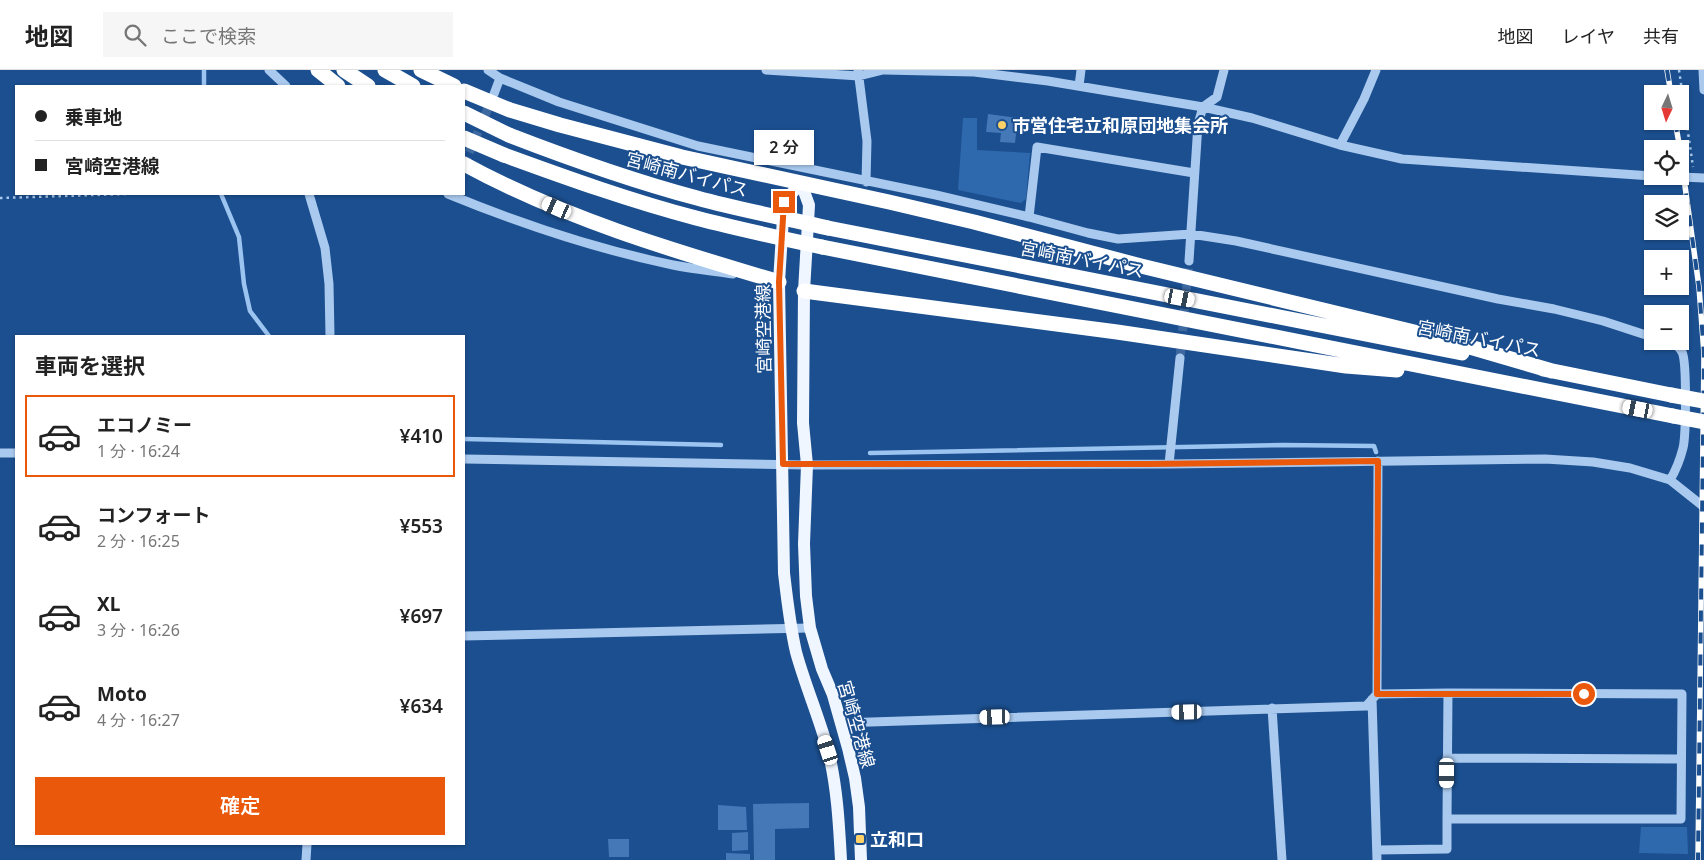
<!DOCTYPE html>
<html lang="ja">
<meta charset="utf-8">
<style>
body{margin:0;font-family:"Noto Sans","Noto Sans JP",sans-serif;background:#f6f6f6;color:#222;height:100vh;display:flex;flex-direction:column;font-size:19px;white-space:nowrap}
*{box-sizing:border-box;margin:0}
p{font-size:16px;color:#767676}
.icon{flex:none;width:28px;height:28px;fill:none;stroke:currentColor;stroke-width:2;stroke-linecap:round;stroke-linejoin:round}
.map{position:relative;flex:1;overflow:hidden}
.side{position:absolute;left:15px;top:265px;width:450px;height:510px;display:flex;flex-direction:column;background:#fff;border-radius:0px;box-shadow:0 1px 4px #0004}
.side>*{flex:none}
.banner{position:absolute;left:15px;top:15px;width:450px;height:110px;border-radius:0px;box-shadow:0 1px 4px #0004;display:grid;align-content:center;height:110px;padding:0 20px;background:#fff}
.needle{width:32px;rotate:184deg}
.controls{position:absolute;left:1644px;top:15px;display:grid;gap:10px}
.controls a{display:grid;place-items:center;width:45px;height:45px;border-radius:0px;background:#fff;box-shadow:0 1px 4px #0004;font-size:25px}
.end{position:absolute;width:22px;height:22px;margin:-11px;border:6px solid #ea580c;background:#fff;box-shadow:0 0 0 2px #fff}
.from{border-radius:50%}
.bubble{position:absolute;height:35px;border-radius:0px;background:#fff;box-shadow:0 1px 4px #0004;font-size:16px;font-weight:600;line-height:35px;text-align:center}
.car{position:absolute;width:15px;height:30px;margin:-15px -8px;border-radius:6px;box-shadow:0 0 4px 1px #0007;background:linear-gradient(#fff 24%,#345 0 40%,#fff 0 76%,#345 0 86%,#fff 0)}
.banner b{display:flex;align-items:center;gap:18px;height:48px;font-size:19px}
.banner b+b{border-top:1px solid #e0e0e0}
.banner i{width:12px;height:12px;background:#222}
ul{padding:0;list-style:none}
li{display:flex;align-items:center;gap:15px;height:82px;margin:0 10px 8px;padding:0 10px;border:2px solid transparent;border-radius:0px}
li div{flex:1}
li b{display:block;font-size:19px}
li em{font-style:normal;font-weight:600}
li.current{border-color:#ea580c}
li>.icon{width:45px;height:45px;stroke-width:1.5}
h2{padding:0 20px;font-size:22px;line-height:60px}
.primary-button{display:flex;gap:10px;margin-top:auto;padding:10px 20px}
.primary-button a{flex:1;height:58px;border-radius:0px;background:#ea580c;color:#fff;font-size:20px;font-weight:600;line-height:58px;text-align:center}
header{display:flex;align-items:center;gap:30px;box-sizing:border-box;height:70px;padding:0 25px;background:#fff;border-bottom:1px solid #e0e0e0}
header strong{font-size:24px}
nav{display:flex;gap:28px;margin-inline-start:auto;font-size:18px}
.search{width:350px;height:45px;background:#f6f6f6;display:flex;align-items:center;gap:12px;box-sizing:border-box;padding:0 18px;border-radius:0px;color:#767676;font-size:19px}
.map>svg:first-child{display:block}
</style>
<header>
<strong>地図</strong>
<div class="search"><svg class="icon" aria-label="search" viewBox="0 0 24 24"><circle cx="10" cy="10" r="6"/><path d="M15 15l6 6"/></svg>ここで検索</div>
<nav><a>地図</a><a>レイヤ</a><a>共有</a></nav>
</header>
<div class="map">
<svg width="1704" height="790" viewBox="0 0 1704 790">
<rect width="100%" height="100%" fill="#1b4f8f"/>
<path fill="#2e69ad" d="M963,48H977V80L1030,83L1026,129L1021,133L958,120Z
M1641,757H1687L1688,784L1639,783Z"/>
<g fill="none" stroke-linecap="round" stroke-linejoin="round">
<path stroke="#9cc4f0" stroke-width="4.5" d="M204,0V16
M221,124L239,167L244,214L250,241L269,266
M464,369L721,375
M870,383L1283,375L1374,376L1376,382"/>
</g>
<path fill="#4478b7" d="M988,44L1018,48L1015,73L1000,72L1001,63L986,62Z
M809,733V758L775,759V790H754L753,734Z
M718,735L746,737L747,760H718Z
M748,762V780L732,781V763Z
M608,769H629V787H609Z
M726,783L750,784V790H726Z"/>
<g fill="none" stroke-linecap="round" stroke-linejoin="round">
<path stroke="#3d69a0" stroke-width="9" stroke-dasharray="9 4.5" stroke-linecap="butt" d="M464,95L492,29
M1180,288L1189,191"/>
<path stroke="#a9c9ee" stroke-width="2.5" stroke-dasharray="2.5 4" stroke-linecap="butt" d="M1679,0L1693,97
M0,128L126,124"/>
<path stroke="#a9c9ee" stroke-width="9" d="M269,0L286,16
M488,0L500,8L559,32L698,76L936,125L1029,147L1088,163L1118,169L1191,164L1236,171L1498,229L1554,239L1603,251L1652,267
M766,0L859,6L883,0
M858,0L867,71L866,112
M884,0L974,2L1048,11L1203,37L1252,48L1340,75L1402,89L1652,106
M1703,0L1704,20
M1079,16L1081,0
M494,24L500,8
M1340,75L1364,29L1376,0
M1658,106L1704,108
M309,124L325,178L329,214L330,266
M448,124C521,154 596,179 673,195C693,199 713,201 733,204
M1029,147L1037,77L1194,103
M1189,191L1198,54L1203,37L1217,27L1224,0
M1667,271C1673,273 1679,276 1682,282C1687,291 1686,366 1683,378C1680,390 1676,400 1670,410
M0,383H16
M464,389L807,395L1169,394L1545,389L1593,392L1630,398L1670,410L1704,437
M1169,394L1180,288
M464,566L810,558
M1448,623L1682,624L1681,749H1447Z
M1377,624L1448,623
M1372,629L1377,790
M1272,638L1282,790
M840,653L1366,636L1377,624L1378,391
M1447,688L1681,689
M1377,780L1447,779V749
M306,790L307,774"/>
<path stroke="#f0f6ff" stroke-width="12" d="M841,790C839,753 837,716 828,680C819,647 805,615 796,582C790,556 787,529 784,503L779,212L784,132L801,113L809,135L804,221L803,353L807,395L804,474L806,526L810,558L822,599L833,625L848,678L855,708L859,737L861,790"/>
<path stroke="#fff" stroke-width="15" d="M318,0L338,16
M344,0L368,16
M385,0L413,16
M421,0L454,16
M464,21L510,40L560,55L682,87L889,132L974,152L1141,196L1439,268L1552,301
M464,43L509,65
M464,68L504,85
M464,94C563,148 671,180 779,212
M828,158L1462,283
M822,177L1673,346
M804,221L1117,262L1346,296L1397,300
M1543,299L1671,325"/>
<g stroke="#fff" stroke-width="5.5">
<path id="rail" d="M1667,0L1671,24
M1675,51L1680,79
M1680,80L1699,217L1704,284L1698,790"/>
</g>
<use href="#rail" stroke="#1b4f8f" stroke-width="4" stroke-dasharray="11" stroke-linecap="butt"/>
<path stroke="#fff" stroke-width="15" d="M509,65C571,89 633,111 697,128C740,140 785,148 828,158
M504,85C567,108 631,131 696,148C738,159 780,168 822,177
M1671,325L1704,331
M1673,346L1704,352"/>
</g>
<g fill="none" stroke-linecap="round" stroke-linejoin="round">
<path stroke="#ea580c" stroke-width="6" d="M784,132L779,212L783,394H1150L1378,391L1377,624H1584"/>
</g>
<g fill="#ffd166" stroke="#1b4f8f" stroke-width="2">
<circle cx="1002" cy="55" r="5"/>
<rect x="855" y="764" width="10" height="10" rx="2.5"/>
</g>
<g text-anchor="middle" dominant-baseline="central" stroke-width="4" stroke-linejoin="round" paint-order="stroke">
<g font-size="18" font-weight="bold" fill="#fff" stroke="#1b4f8f" text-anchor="start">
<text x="1012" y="55">市営住宅立和原団地集会所</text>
<text x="870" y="769">立和口</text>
</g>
<g font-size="18" fill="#fff" stroke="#1b4f8f">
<text transform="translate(687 104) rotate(15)">宮崎南バイパス</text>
<text transform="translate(1082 189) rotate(11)">宮崎南バイパス</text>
<text transform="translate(763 259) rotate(-91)">宮崎空港線</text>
<text transform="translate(1479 268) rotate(11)">宮崎南バイパス</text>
<text transform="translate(857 654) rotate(74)">宮崎空港線</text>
</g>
</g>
</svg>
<div class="controls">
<a><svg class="needle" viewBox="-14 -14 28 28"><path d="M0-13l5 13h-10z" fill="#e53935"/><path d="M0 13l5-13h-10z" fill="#767676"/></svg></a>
<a><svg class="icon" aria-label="locate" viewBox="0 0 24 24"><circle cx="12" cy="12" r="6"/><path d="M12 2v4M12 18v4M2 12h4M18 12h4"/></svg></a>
<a><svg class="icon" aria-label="layers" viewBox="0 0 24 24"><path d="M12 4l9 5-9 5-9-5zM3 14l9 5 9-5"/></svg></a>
<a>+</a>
<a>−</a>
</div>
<i class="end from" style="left:1584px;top:624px"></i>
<i class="end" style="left:784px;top:132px"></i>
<div class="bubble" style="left:754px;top:60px;width:60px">2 分</div>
<i class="car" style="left:557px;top:138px;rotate:294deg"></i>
<i class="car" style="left:1180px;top:228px;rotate:101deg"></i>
<i class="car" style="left:1638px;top:339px;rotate:281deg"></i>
<i class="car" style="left:1187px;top:642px;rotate:269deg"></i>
<i class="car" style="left:995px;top:647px;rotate:268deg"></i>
<i class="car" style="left:828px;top:680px;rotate:342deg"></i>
<i class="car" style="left:1447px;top:703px;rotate:180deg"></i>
<div class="banner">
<b><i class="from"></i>乗車地</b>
<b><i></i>宮崎空港線</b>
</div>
<section class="side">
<h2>車両を選択</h2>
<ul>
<li class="current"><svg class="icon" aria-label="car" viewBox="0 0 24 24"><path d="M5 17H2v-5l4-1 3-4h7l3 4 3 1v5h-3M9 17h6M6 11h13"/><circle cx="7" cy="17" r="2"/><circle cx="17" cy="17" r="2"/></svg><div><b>エコノミー</b><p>1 分 · 16:24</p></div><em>¥410</em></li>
<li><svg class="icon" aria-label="car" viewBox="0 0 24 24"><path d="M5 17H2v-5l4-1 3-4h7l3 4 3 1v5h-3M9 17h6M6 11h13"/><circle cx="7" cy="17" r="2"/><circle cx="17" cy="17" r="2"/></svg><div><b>コンフォート</b><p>2 分 · 16:25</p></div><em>¥553</em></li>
<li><svg class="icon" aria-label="car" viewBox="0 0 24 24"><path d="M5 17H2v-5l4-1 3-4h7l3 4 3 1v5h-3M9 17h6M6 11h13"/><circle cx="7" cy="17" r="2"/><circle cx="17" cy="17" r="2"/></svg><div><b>XL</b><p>3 分 · 16:26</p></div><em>¥697</em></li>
<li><svg class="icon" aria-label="car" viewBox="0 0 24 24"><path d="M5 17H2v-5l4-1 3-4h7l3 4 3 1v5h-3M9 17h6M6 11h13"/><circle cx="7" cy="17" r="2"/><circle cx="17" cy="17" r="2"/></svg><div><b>Moto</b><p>4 分 · 16:27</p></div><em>¥634</em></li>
</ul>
<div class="primary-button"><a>確定</a></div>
</section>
</div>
